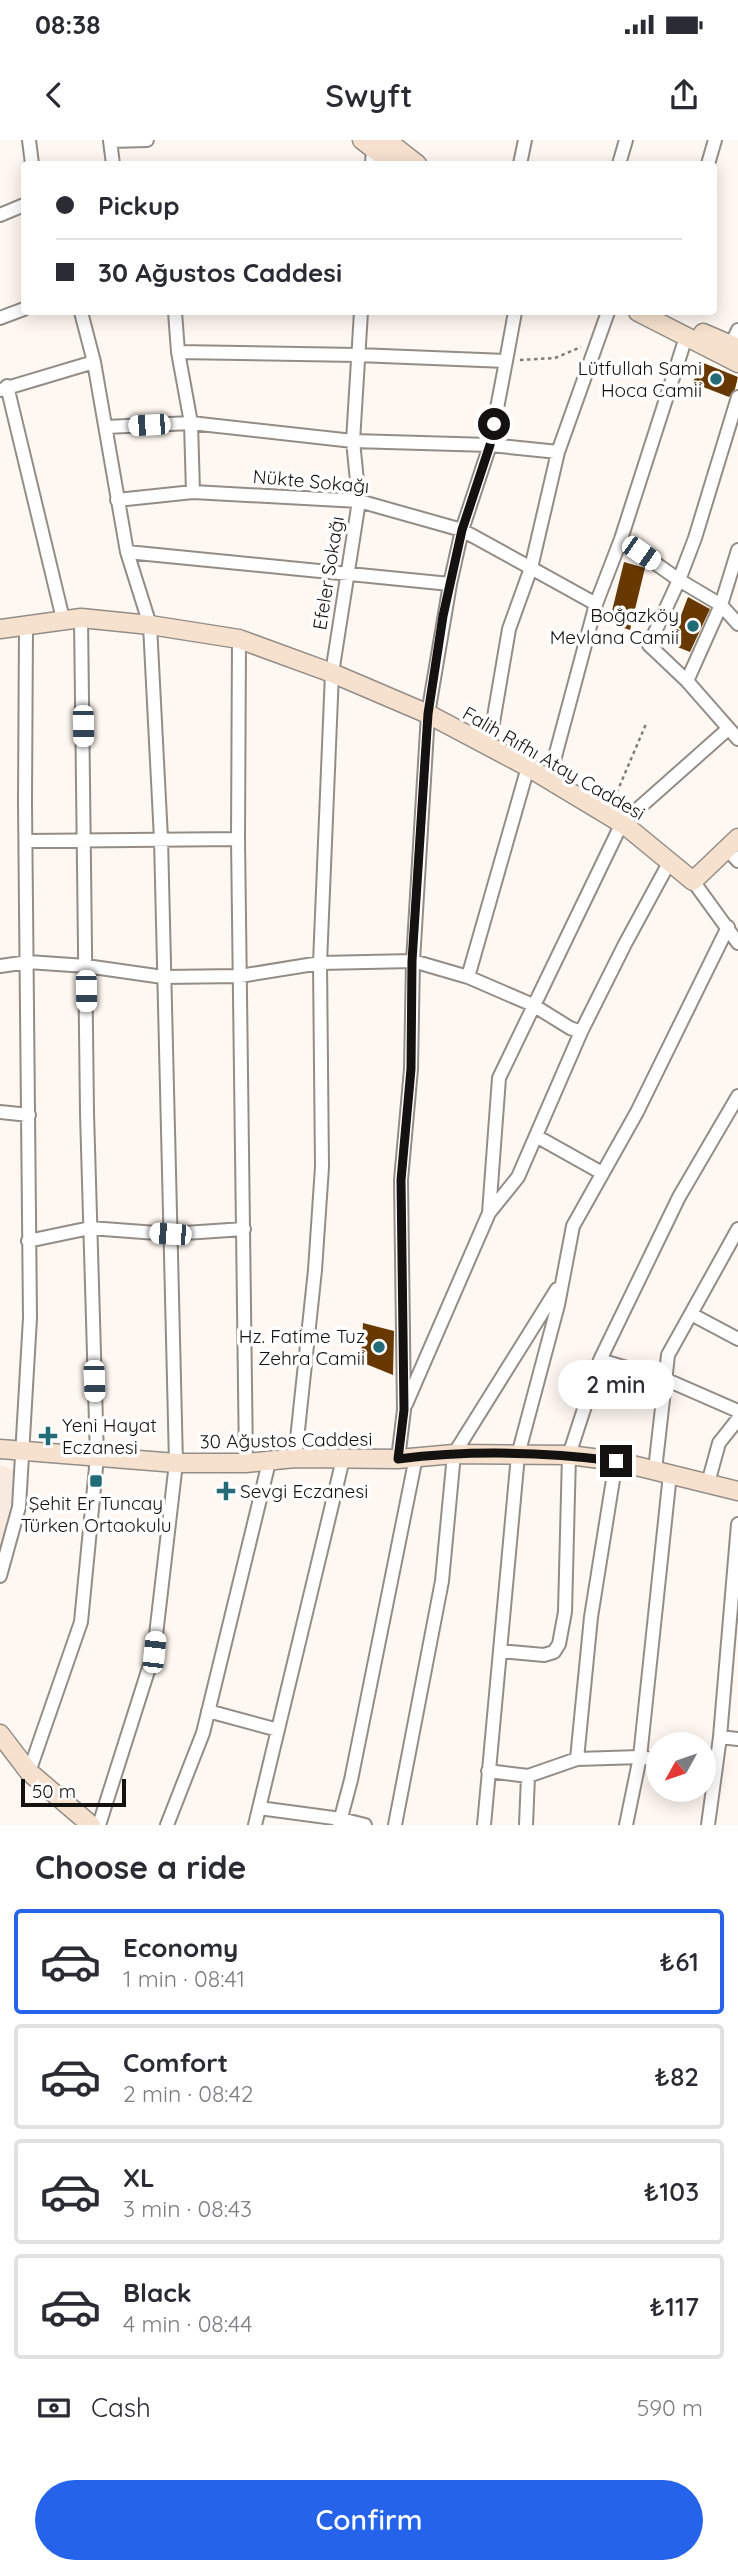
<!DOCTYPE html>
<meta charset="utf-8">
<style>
body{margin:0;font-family:Quicksand,sans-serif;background:#f7f7f7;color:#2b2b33;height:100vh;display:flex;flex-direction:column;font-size:26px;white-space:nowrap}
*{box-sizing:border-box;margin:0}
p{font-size:23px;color:#7c7c81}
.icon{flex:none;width:38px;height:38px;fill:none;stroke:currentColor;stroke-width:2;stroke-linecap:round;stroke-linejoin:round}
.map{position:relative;height:1685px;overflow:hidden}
.drawer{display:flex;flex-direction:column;background:#fff;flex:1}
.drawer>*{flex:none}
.hud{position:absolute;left:21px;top:21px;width:696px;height:154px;border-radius:7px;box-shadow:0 4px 18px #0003;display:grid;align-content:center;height:154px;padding:0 35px;background:#fff}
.needle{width:46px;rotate:230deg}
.controls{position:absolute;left:646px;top:1592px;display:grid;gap:14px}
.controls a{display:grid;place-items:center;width:70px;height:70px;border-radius:50%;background:#fff;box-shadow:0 4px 18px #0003;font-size:35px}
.scale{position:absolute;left:21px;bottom:18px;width:105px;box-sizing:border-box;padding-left:7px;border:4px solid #141210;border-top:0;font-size:19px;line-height:24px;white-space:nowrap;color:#141210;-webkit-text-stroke:5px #fff;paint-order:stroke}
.end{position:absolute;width:32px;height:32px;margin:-16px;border:9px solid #141210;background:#fff;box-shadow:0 0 0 4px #fff}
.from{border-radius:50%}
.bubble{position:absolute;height:49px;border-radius:24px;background:#fff;box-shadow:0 4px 18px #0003;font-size:23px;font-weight:600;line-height:49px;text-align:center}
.car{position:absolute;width:21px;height:42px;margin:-21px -10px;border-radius:9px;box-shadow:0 0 5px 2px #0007;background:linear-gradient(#fff 24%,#345 0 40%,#fff 0 76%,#345 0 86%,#fff 0)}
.hud b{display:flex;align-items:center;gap:24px;height:66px;font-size:26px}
.hud b+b{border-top:2px solid #e1e1e2}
.hud i{width:18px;height:18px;background:#2b2b33}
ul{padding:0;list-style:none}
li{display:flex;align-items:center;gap:21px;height:105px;margin:0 14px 10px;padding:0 21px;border:4px solid #e1e1e2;border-radius:7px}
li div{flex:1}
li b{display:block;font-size:26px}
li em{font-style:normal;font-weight:600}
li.active{border-color:#2563eb}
li>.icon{width:63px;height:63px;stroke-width:1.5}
h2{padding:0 35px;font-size:32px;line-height:84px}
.pay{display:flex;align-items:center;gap:18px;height:77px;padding:0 35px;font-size:26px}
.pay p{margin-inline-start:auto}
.button{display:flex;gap:14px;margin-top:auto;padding:14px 35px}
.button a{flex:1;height:80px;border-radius:42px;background:#2563eb;color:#fff;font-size:28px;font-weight:600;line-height:80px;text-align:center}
.status{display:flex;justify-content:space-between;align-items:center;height:49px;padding:0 35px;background:#fff;direction:ltr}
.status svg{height:19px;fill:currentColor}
header{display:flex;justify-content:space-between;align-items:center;height:91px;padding:0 35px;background:#fff;font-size:32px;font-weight:600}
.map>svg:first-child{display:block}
</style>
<div class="status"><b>08:38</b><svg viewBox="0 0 49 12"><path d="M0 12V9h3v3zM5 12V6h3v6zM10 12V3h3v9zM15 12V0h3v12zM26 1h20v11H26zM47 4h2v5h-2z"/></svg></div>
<header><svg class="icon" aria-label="back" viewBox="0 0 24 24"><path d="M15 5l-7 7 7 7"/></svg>Swyft<svg class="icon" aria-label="share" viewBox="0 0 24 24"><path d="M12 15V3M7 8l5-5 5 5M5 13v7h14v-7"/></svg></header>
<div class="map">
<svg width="738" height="1685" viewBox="0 0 738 1685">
<rect width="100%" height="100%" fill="#fff8f2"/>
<path fill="#f8eadf" d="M0,1325L17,1331L0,1419Z"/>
<path fill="#683801" d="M701,222L738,237L735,249L729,257L693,243Z
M624,422L645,428L630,490L609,483Z
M688,457L710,469L690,512L670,504Z
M363,1183L394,1191L393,1235L361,1222Z"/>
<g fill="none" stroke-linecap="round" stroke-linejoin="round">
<g stroke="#938d88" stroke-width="16">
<path id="street" d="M29,0L32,24
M113,24L110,1L147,0
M372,24L373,8
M520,24L525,0
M619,24L626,0
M708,24L715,0
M0,75L24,65
M81,172L94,222L127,412L150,485L161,699L176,1323L154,1512L99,1685
M175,172L178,212L358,215L506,221L515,172
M0,178L24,169
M731,205L738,190
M178,212L191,283L353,301L490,305L506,221
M7,246L63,479
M0,250L94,222
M738,257L695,398L679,440L649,505L687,541L738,599
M106,287L191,283L193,352
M117,360L193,352L359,361L462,390L531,428L509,489L489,606
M621,399L679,440L721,465L738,484
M127,412L450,444L462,390L490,305L558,312
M596,464L621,399L686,197
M239,499L238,699L246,1323
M687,541L721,465L738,410
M549,639L596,464L531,428L558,312L608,172
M26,701L238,699
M727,709L738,721
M693,741L738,803
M0,826L28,822L86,826L163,837L240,836L320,823L413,821L468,837L533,865L570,888L581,892
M468,837L528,627
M0,972L29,975
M536,996L602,1033
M489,1073L499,938L622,683L728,589
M28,1101L90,1088L170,1094L244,1089
M691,1174L738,1199
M600,1220L667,1240L738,1271
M406,1264L489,1073L518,1037L581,892L625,804L670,721
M295,1318L315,1130L322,1027L320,823L332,533L359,361L353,301L361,172
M398,1319L404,1270L401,1040L411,929L413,821L428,574L450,444
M655,1330L668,1215L738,1089
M708,1343L719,1303L738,1279
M0,1436L19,1367L30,1178L25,662L26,485
M500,1511L544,1515L554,1512L559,1504L565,1472L569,1315L600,1220L679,1057L738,956
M208,1571L278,1590
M720,1597L738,1599
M577,1619L591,1477L616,1321
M488,1631L528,1636L577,1619L640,1617L658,1620
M29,1632L81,1482L97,1317L87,973L81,478
M259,1668L341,1679L365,1685
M167,1685L203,1593L269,1322
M255,1685L343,1319
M339,1685L351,1640L416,1317
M395,1685L442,1441L454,1314L557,1149
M484,1685L518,1315L558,1165L573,1086L637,972L728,787
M526,1685L528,1636
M626,1685L640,1617L670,1334
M708,1685L720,1597L738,1384"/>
</g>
<g stroke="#938d88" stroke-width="21">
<path id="secondary" d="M362,0L393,24
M386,0L417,24
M638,172L738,223
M703,193L738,208
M0,489L81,478L150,485L239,499L332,533L428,574L528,627L626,686L693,741L738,698
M0,1309L176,1323H246L295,1318L398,1319L454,1314L569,1315L616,1321L738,1351
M0,1594L29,1632L91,1685"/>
</g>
<path stroke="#817c78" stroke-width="2.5" stroke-dasharray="3.5 3.5" stroke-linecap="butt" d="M520,220L555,218L581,207
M614,659L646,584"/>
<use href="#street" stroke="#fff" stroke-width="12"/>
<use href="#secondary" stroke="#f6e1ce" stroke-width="18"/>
</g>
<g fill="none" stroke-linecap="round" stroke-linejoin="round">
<path stroke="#141210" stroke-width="9" d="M494,284L490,305L462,390L443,476L428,574L412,821L411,929L401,1040L404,1270L398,1319C470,1310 545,1312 616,1321"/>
</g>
<g fill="#236b77" stroke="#fff" stroke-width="2.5">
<circle cx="716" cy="239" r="7"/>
<circle cx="693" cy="486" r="7"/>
<circle cx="379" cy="1207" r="7"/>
<path d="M44.5 1285.5h7v7h7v7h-7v7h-7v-7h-7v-7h7z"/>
<rect x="89" y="1334" width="14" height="14" rx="3.5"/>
<path d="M222.5 1340.5h7v7h7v7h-7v7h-7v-7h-7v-7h7z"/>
</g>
<g text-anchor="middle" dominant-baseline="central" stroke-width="7" stroke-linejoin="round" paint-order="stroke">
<g font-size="19" fill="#141210" stroke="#fff" text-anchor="end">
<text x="702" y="228">Lütfullah Sami<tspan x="702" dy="22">Hoca Camii</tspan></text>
<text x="679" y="475">Boğazköy<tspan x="679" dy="22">Mevlana Camii</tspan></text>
<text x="365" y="1196">Hz. Fatime Tuz<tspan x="365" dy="22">Zehra Camii</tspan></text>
<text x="62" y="1285" text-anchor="start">Yeni Hayat<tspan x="62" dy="22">Eczanesi</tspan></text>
<text x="240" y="1351" text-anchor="start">Sevgi Eczanesi</text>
<text x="96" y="1363" text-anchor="middle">Şehit Er Tuncay<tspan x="96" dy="22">Türken Ortaokulu</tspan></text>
</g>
<g font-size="19" fill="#141210" stroke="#fff">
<text transform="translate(311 341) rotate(5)">Nükte Sokağı</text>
<text transform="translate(328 433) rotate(-81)">Efeler Sokağı</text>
<text transform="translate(554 623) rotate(30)">Falih Rıfhı Atay Caddesi</text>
<text transform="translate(286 1300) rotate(-1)">30 Ağustos Caddesi</text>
</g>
</g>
</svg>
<div class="controls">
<a><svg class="needle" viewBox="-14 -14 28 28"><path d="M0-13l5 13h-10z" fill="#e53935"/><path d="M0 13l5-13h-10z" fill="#7c7c81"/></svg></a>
</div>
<div class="scale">50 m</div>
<i class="end from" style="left:494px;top:284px"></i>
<i class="end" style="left:616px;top:1321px"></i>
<div class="bubble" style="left:558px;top:1220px;width:116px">2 min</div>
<i class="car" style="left:149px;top:285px;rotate:267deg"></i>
<i class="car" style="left:641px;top:413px;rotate:125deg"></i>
<i class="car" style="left:83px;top:586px;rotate:179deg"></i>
<i class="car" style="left:86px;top:851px;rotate:179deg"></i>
<i class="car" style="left:170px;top:1094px;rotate:274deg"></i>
<i class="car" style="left:94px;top:1241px;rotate:178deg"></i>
<i class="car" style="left:154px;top:1512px;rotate:6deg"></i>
<div class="hud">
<b><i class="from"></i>Pickup</b>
<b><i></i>30 Ağustos Caddesi</b>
</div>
</div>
<section class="drawer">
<h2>Choose a ride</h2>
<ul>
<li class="active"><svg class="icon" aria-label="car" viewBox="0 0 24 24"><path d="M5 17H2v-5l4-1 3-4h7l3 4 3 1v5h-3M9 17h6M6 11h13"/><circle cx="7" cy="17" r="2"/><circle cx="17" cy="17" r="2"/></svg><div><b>Economy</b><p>1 min · 08:41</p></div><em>₺61</em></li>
<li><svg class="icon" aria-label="car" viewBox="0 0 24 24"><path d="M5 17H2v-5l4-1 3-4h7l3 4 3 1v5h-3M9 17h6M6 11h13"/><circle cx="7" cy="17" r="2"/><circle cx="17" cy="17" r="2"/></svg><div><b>Comfort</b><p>2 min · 08:42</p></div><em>₺82</em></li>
<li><svg class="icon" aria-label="car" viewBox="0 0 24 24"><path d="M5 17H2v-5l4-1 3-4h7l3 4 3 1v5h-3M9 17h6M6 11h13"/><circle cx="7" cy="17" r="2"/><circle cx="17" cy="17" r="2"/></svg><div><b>XL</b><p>3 min · 08:43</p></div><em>₺103</em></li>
<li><svg class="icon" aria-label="car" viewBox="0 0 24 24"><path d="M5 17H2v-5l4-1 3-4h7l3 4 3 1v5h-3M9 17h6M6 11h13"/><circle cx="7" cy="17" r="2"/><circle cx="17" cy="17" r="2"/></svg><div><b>Black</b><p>4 min · 08:44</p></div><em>₺117</em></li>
</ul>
<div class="pay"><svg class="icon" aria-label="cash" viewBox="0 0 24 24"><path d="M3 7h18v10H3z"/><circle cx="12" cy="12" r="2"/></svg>Cash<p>590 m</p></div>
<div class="button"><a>Confirm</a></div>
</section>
